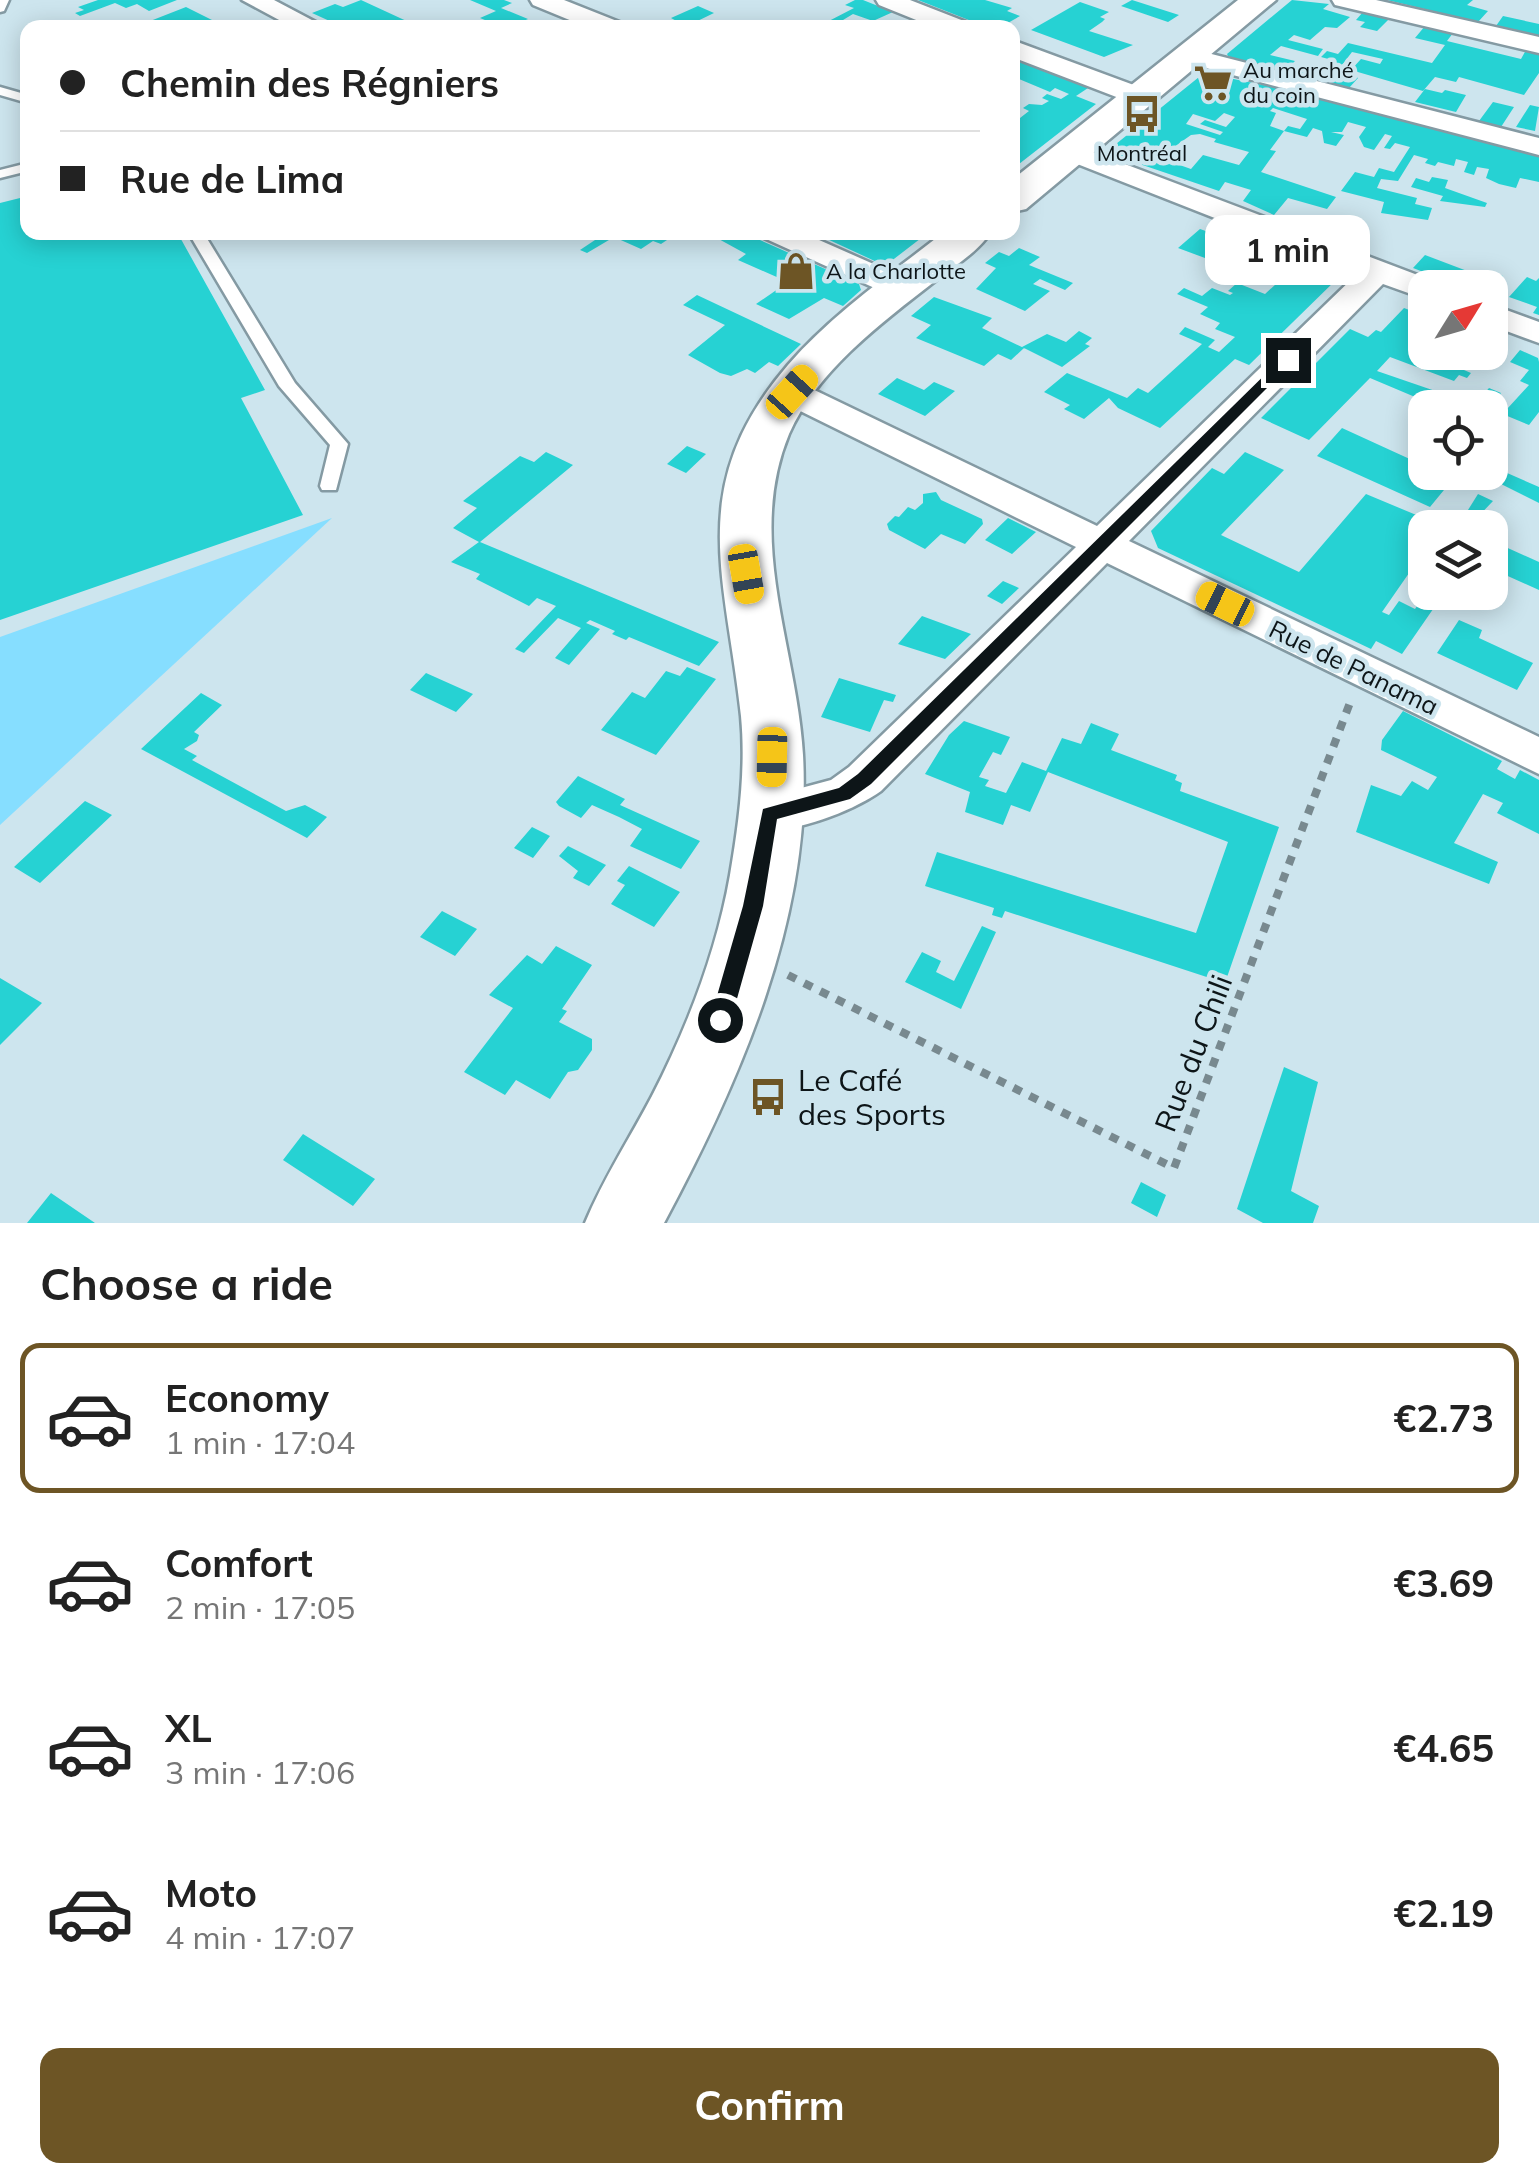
<!DOCTYPE html>
<meta charset="utf-8">
<style>
body{margin:0;font-family:Mulish,sans-serif;background:#f2f2f2;color:#222;height:100vh;display:flex;flex-direction:column;font-size:38px;white-space:nowrap}
*{box-sizing:border-box;margin:0}
p{font-size:32px;color:#767676}
.icon{flex:none;width:55px;height:55px;fill:none;stroke:currentColor;stroke-width:2;stroke-linecap:round;stroke-linejoin:round}
.map{position:relative;height:1223px;overflow:hidden}
.panel{display:flex;flex-direction:column;background:#fff;flex:1}
.panel>*{flex:none}
.top-card{position:absolute;left:20px;top:20px;width:1000px;height:220px;border-radius:20px;box-shadow:0 5px 25px #0003;display:grid;align-content:center;height:220px;padding:0 40px;background:#fff}
.needle{width:65px;rotate:53deg}
.fabs{position:absolute;left:1408px;top:270px;display:grid;gap:20px}
.fabs a{display:grid;place-items:center;width:100px;height:100px;border-radius:20px;background:#fff;box-shadow:0 5px 25px #0003;font-size:50px}
.end{position:absolute;width:45px;height:45px;margin:-22px;border:12px solid #0d1518;background:#fff;box-shadow:0 0 0 5px #fff}
.from{border-radius:50%}
.bubble{position:absolute;height:70px;border-radius:20px;background:#fff;box-shadow:0 5px 25px #0003;font-size:32px;font-weight:700;line-height:70px;text-align:center}
.car{position:absolute;width:30px;height:60px;margin:-30px -15px;border-radius:12px;box-shadow:0 0 8px 2px #0007;background:linear-gradient(#f5c518 24%,#345 0 40%,#f5c518 0 76%,#345 0 86%,#f5c518 0)}
.top-card b{display:flex;align-items:center;gap:35px;height:95px;font-size:38px}
.top-card b+b{border-top:2px solid #e0e0e0}
.top-card i{width:25px;height:25px;background:#222}
ul{padding:0;list-style:none}
li{display:flex;align-items:center;gap:30px;height:150px;margin:0 20px 15px;padding:0 20px;border:5px solid transparent;border-radius:20px}
li div{flex:1}
li b{display:block;font-size:38px}
li em{font-style:normal;font-weight:700}
li.selected{border-color:#6d5525}
li>.icon{width:90px;height:90px;stroke-width:1.5}
h2{padding:0 40px;font-size:45px;line-height:120px}
.primary-button{display:flex;gap:20px;margin-top:auto;padding:20px 40px}
.primary-button a{flex:1;height:115px;border-radius:20px;background:#6d5525;color:#fff;font-size:40px;font-weight:700;line-height:115px;text-align:center}
.map>svg:first-child{display:block}
</style>
<div class="map">
<svg width="1539" height="1223" viewBox="0 0 1539 1223">
<rect width="100%" height="100%" fill="#cde5ee"/>
<path fill="#86deff" d="M332,518L0,825V637Z"/>
<path fill="#26d2d3" fill-rule="evenodd" d="M98,0H177L149,11L137,4L126,8L115,3L80,16L75,13L84,10L78,7Z
M361,0L413,24L425,21L441,28H369L373,26L366,22L345,28L312,13L335,4L343,7Z
M470,0H504L512,3L501,8L528,19L512,26L503,22L497,25L480,18L496,11Z
M855,0H863L893,12L873,21L853,14L833,26L825,23L854,8L845,5Z
M918,0H985L1012,8L1007,11L1020,16L999,28H989Z
M1132,0L1179,15L1168,22L1121,6Z
M1292,0L1329,4L1323,9L1350,17L1337,28L1325,27L1310,40L1294,35L1288,40L1323,49L1318,56L1281,46L1270,55L1295,61L1290,66L1321,70L1332,60L1321,57L1327,51L1338,54L1348,43L1432,63L1445,45L1415,38L1425,26L1453,33L1447,41L1521,59L1526,50L1539,53V73L1524,95L1459,77L1456,82L1435,77L1423,91L1351,70L1361,59L1380,64L1383,59L1352,52L1339,69L1358,78L1349,88L1229,58L1227,54Z
M1387,0H1473L1467,5L1488,11L1478,22Z
M1080,2L1109,12L1100,17L1105,19L1102,22L1089,31L1133,45L1104,57L1031,30Z
M698,6L714,13L683,28L675,25L680,23L671,18Z
M186,7L212,20L194,28L140,25Z
M1363,12L1380,16L1390,18L1377,31L1360,27L1365,22L1356,20Z
M1503,16L1539,24V36L1496,26Z
M1020,61L1088,88L1076,96L1096,104L1019,164L1012,162V114L1020,118L1029,111L1023,108L1029,104L1042,105L1049,101L1042,98L1047,94L1061,99L1069,94L1055,88L1050,92L1012,76V65Z
M1204,73L1288,90L1539,157V182L1520,178L1516,188L1499,184L1486,178L1489,169L1477,167L1474,175L1464,172L1468,162L1456,159L1454,166L1438,162L1435,166L1425,163L1428,159L1414,155L1398,181L1381,179L1377,188L1417,198L1415,204L1432,208L1428,220L1381,213L1384,202L1341,191L1355,172L1374,177L1379,168L1394,172L1410,147L1395,143L1390,149L1384,148L1392,136L1385,134L1374,150L1364,147L1359,137L1366,127L1348,122L1342,132H1331L1344,135L1336,146L1324,143L1322,131L1313,128L1307,137L1284,131L1288,126L1300,129L1307,119L1273,108L1270,111L1276,113L1270,126L1284,131L1270,150L1276,151L1261,172L1336,197L1327,209L1288,198L1274,215L1243,201L1251,190L1225,182L1219,191L1122,158L1116,144ZM1224,113L1235,117L1226,127L1205,120L1200,124L1223,132L1220,135L1186,124L1193,114L1215,121ZM1200,134L1216,139L1214,142L1249,152L1239,165L1203,155L1191,169L1154,156L1168,145L1174,147L1191,135Z
M1425,89L1442,93L1445,90L1466,95L1456,112L1415,102Z
M1493,102L1514,107L1501,127L1479,121Z
M1530,105L1539,107L1535,131L1516,127Z
M1432,177L1448,180L1445,188L1487,203L1485,207L1440,201L1443,196L1411,187L1416,178L1429,182Z
M28,196V232H177L265,390L241,398L303,515L0,620V203Z
M1200,229L1338,278L1249,365L1235,359L1160,428L1118,408L1109,398L1084,419L1064,409L1070,405L1044,392L1067,373L1127,398L1138,388L1148,393L1202,344L1179,334L1185,327L1215,340L1208,347L1219,352L1235,337L1215,329L1220,323L1200,314L1208,307L1177,294L1184,288L1202,296L1212,288L1230,295L1233,293L1228,291L1237,283L1265,294L1288,273L1242,255L1237,260L1221,254L1213,261L1178,248Z
M607,232H679L661,244L653,241L641,249L614,237L587,253L580,250Z
M706,232H742L859,284L861,290L843,306L824,298L789,319L756,304L788,282L738,260L746,254Z
M812,232H929L890,262L879,263Z
M1019,248L1040,257L1029,265L1073,283L1065,290L1040,279L1033,284L1050,291L1025,311L976,289L996,268L985,263L999,252L1009,256Z
M1425,255L1483,277L1489,271L1503,276L1490,291V288H1465L1413,268Z
M1527,277L1536,281L1539,278V315L1533,313L1537,307L1509,297Z
M697,295L801,344L778,366L769,362L755,373L747,369L731,376L720,373L688,355L725,325L683,305Z
M934,297L992,318L982,328L1024,348L1011,360L998,354L984,366L916,338L931,325L911,316Z
M1404,308L1425,316V343L1414,356L1445,369L1450,364L1471,373L1467,378L1459,375L1454,381L1390,357L1377,371L1444,394L1434,405L1370,378L1309,440L1261,418L1350,329L1368,337L1376,330L1381,332Z
M1079,331L1092,338L1085,344L1090,346L1062,367L1022,347L1047,334L1066,342Z
M1520,350L1538,358L1539,362V412L1529,425L1476,403L1489,388L1501,393L1497,399L1504,402L1500,407L1507,409L1529,385L1520,381L1529,370L1510,362Z
M897,378L924,390L934,382L955,391L925,416L878,394Z
M1342,428L1425,466V472H1440L1453,479L1430,507L1317,456Z
M687,446L706,454L686,473L667,464Z
M546,452L573,465L480,542L719,642L699,666L629,637L626,640L612,634L615,631L590,620L586,623L600,629L569,665L555,658L581,628L558,618L524,653L515,649L556,606L537,598L529,606L476,579L480,574L451,562L479,542L453,528L477,508L463,501L520,456L534,462Z
M1245,452L1284,470L1221,535L1299,572L1366,494L1445,527L1425,528V550L1382,612L1389,615L1399,601L1415,609L1427,592L1440,599L1402,654L1376,641L1371,649L1158,548L1151,531L1212,468L1224,474Z
M1498,469L1539,487V503L1491,479Z
M936,492L941,500L982,519L983,524L965,544L941,534L925,549L889,530L887,524L895,516L899,517L908,507L915,510L923,503V494Z
M1478,494L1493,501L1473,522L1485,528L1458,526Z
M1008,518L1036,532L1012,554L985,540Z
M1490,540L1539,562V590L1490,568Z
M1003,581L1019,588L1002,604L987,596Z
M922,616L971,634L945,659L898,644Z
M1459,620L1482,630L1479,638L1533,663L1517,690L1437,653Z
M687,667L716,679L656,755L601,730L632,692L645,698L666,671L680,676Z
M426,673L473,694L456,712L410,690Z
M839,678L896,695L893,702L884,700L870,732L821,717Z
M201,693L222,705L194,732L199,735L197,741L184,749L197,756L192,760L286,811L305,805L327,817L307,838L141,749Z
M1403,711L1502,761L1497,769L1515,779L1520,770L1539,780V834L1497,813L1503,803L1483,794L1454,843L1498,862L1489,884L1356,832L1371,785L1401,796L1412,781L1428,790L1437,777L1381,750L1382,740Z
M964,721L1010,737L1001,755L993,752L979,777L989,780L985,786L1006,793L1022,762L1046,771L1062,738L1081,744L1091,723L1119,734L1111,750L1177,775L1175,780L1182,783L1180,791L1279,827L1225,983L1005,911L1002,918L992,915L994,908L925,886L937,852L1196,933L1228,842L1048,772L1030,812L1011,805L1003,825L965,812L970,792L925,774L949,735Z
M578,776L625,799L620,805L700,841L681,869L630,846L642,829L619,817L592,805L581,818L559,806L556,802Z
M85,801L112,815L40,883L14,867Z
M532,827L550,836L533,858L514,848Z
M568,846L606,865L589,886L573,878L578,871L559,856Z
M629,866L680,892L654,927L611,904L625,885L617,881Z
M442,911L477,929L455,956L420,937Z
M982,926L996,932L961,1009L905,982L922,952L941,961L936,972L954,981Z
M556,946L592,965L562,1009L567,1011L559,1022L592,1039V1050L578,1070L568,1072L550,1099L516,1080L505,1095L464,1072L513,1008L489,995L527,955L542,964Z
M0,978L42,1003L0,1045Z
M1284,1067L1318,1082L1291,1191L1319,1206L1313,1223H1263L1237,1209Z
M303,1134L375,1179L353,1206L283,1160Z
M1141,1182L1166,1195L1157,1217L1131,1203Z
M51,1193L95,1223H27Z"/>
<g fill="none" stroke-linecap="round" stroke-linejoin="round">
<g stroke="#849aa3" stroke-width="5">
<path id="service" d="M0,0H9L4,11L0,12Z
M0,87L28,95V103L0,95Z
M28,163V171L0,178V170Z
M188,232H203L295,383L348,444L336,490H322L320,486L330,445L279,386Z"/>
</g>
<g stroke="#849aa3" stroke-width="5">
<path id="minor" d="M242,0H274L327,28H294Z
M530,0H564L622,23L625,28H589L533,5Z
M876,0H910L969,23L972,28H936L879,5Z
M1332,0H1376L1539,37V53L1335,5Z
M1012,40L1150,91L1154,97L1150,103H1132L1012,57Z
M1192,49L1539,138V155L1183,62L1179,57L1183,52Z
M1072,144L1436,282L1440,288H1425V299L1383,284L1129,541L1539,737V774L1107,563L881,791C853,811 786,838 753,827L746,814L753,801L831,780L849,767L1076,547L780,401L775,393L780,385L792,382L804,385L1097,526L1357,274L1062,158L1058,152L1062,146Z
M760,232H801L912,281L917,288L912,295H890L764,238Z
M1490,304L1539,322V343L1490,325Z"/>
</g>
<g stroke="#849aa3" stroke-width="5">
<path id="secondary" d="M1238,0H1276L1026,209L1012,212V180Z
M944,232H991C978,252 953,267 934,282C881,323 817,371 789,434C745,540 797,648 803,755C812,918 739,1083 664,1223H585C603,1179 630,1138 652,1096C687,1028 717,950 730,875C739,822 746,769 741,716C726,576 684,486 788,365C833,313 891,274 944,232Z"/>
</g>
<path stroke="#78898f" stroke-width="8" stroke-dasharray="9 9" stroke-linecap="butt" d="M788,975L1174,1168L1351,700"/>
<use href="#service" fill="#fff" fill-rule="evenodd"/>
<use href="#minor" fill="#fff" fill-rule="evenodd"/>
<use href="#secondary" fill="#fff" fill-rule="evenodd"/>
</g>
<path fill="#0d1518" d="M1283,357L1295,360L871,784L850,799L777,819L763,906L731,1020L728,1026H713L710,1020L743,906L763,809L839,788L858,774Z"/>
<defs>
<g id="supermarket-bare" transform="scale(3)"><path d="M-6-5.5h2.5l.6 2H6L4.5 2H-2.5L-4.4-4H-6ZM-1.5 3.2a1.3 1.3 0 1 0 .1 0ZM3 3.2a1.3 1.3 0 1 0 .1 0Z" fill="#6d5525" stroke="#cde5ee" stroke-width="2.5" paint-order="stroke"/></g>
<g id="bus-bare" transform="scale(3)"><path d="M-5-6H5V4H4V6H2V4H-2V6H-4V4H-5ZM-3.5-4V0h7V-4ZM-3.5 1.2v1.5H-2V1.2ZM2 1.2v1.5H3.5V1.2Z" fill="#6d5525" stroke="#cde5ee" stroke-width="2.5" paint-order="stroke"/></g>
<g id="shop-bare" transform="scale(3)"><path d="M-5-2.5h2.3a2.7 3.5 0 0 1 5.4 0H5L5.5 6h-11ZM-1.5-2.5h3a1.5 2.3 0 0 0-3 0Z" fill="#6d5525" stroke="#cde5ee" stroke-width="2.5" paint-order="stroke"/></g>
</defs>
<g fill-rule="evenodd">
<use href="#supermarket-bare" x="1213" y="83"/>
<use href="#bus-bare" x="1142" y="114"/>
<use href="#shop-bare" x="796" y="271"/>
<use href="#bus-bare" x="768" y="1097"/>
</g>
<g text-anchor="middle" dominant-baseline="central" stroke-width="9" stroke-linejoin="round" paint-order="stroke">
<g font-size="22" fill="#0d1518" stroke="#cde5ee" text-anchor="start">
<text x="1243" y="70">Au marché<tspan x="1243" dy="25">du coin</tspan></text>
<text x="1142" y="153" text-anchor="middle">Montréal</text>
<text x="826" y="271">A la Charlotte</text>
</g>
<g font-size="25" fill="#0d1518" stroke="#cde5ee">
<text transform="translate(1354 667) rotate(26)">Rue de Panama</text>
</g>
<g font-size="30" fill="#0d1518" stroke="#cde5ee">
<text transform="translate(1193 1053) rotate(-69)">Rue du Chili</text>
</g>
<g font-size="30" fill="#0d1518" stroke="#cde5ee" text-anchor="start">
<text x="798" y="1080">Le Café<tspan x="798" dy="34">des Sports</tspan></text>
</g>
</g>
</svg>
<div class="fabs">
<a><svg class="needle" viewBox="-14 -14 28 28"><path d="M0-13l5 13h-10z" fill="#e53935"/><path d="M0 13l5-13h-10z" fill="#767676"/></svg></a>
<a><svg class="icon" aria-label="locate" viewBox="0 0 24 24"><circle cx="12" cy="12" r="6"/><path d="M12 2v4M12 18v4M2 12h4M18 12h4"/></svg></a>
<a><svg class="icon" aria-label="layers" viewBox="0 0 24 24"><path d="M12 4l9 5-9 5-9-5zM3 14l9 5 9-5"/></svg></a>
</div>
<i class="end from" style="left:720px;top:1020px"></i>
<i class="end" style="left:1288px;top:360px"></i>
<div class="bubble" style="left:1205px;top:215px;width:165px">1 min</div>
<i class="car" style="left:792px;top:392px;rotate:42deg"></i>
<i class="car" style="left:746px;top:574px;rotate:170deg"></i>
<i class="car" style="left:1225px;top:604px;rotate:296deg"></i>
<i class="car" style="left:772px;top:757px;rotate:181deg"></i>
<div class="top-card">
<b><i class="from"></i>Chemin des Régniers</b>
<b><i></i>Rue de Lima</b>
</div>
</div>
<section class="panel">
<h2>Choose a ride</h2>
<ul>
<li class="selected"><svg class="icon" aria-label="car" viewBox="0 0 24 24"><path d="M5 17H2v-5l4-1 3-4h7l3 4 3 1v5h-3M9 17h6M6 11h13"/><circle cx="7" cy="17" r="2"/><circle cx="17" cy="17" r="2"/></svg><div><b>Economy</b><p>1 min · 17:04</p></div><em>€2.73</em></li>
<li><svg class="icon" aria-label="car" viewBox="0 0 24 24"><path d="M5 17H2v-5l4-1 3-4h7l3 4 3 1v5h-3M9 17h6M6 11h13"/><circle cx="7" cy="17" r="2"/><circle cx="17" cy="17" r="2"/></svg><div><b>Comfort</b><p>2 min · 17:05</p></div><em>€3.69</em></li>
<li><svg class="icon" aria-label="car" viewBox="0 0 24 24"><path d="M5 17H2v-5l4-1 3-4h7l3 4 3 1v5h-3M9 17h6M6 11h13"/><circle cx="7" cy="17" r="2"/><circle cx="17" cy="17" r="2"/></svg><div><b>XL</b><p>3 min · 17:06</p></div><em>€4.65</em></li>
<li><svg class="icon" aria-label="car" viewBox="0 0 24 24"><path d="M5 17H2v-5l4-1 3-4h7l3 4 3 1v5h-3M9 17h6M6 11h13"/><circle cx="7" cy="17" r="2"/><circle cx="17" cy="17" r="2"/></svg><div><b>Moto</b><p>4 min · 17:07</p></div><em>€2.19</em></li>
</ul>
<div class="primary-button"><a>Confirm</a></div>
</section>
